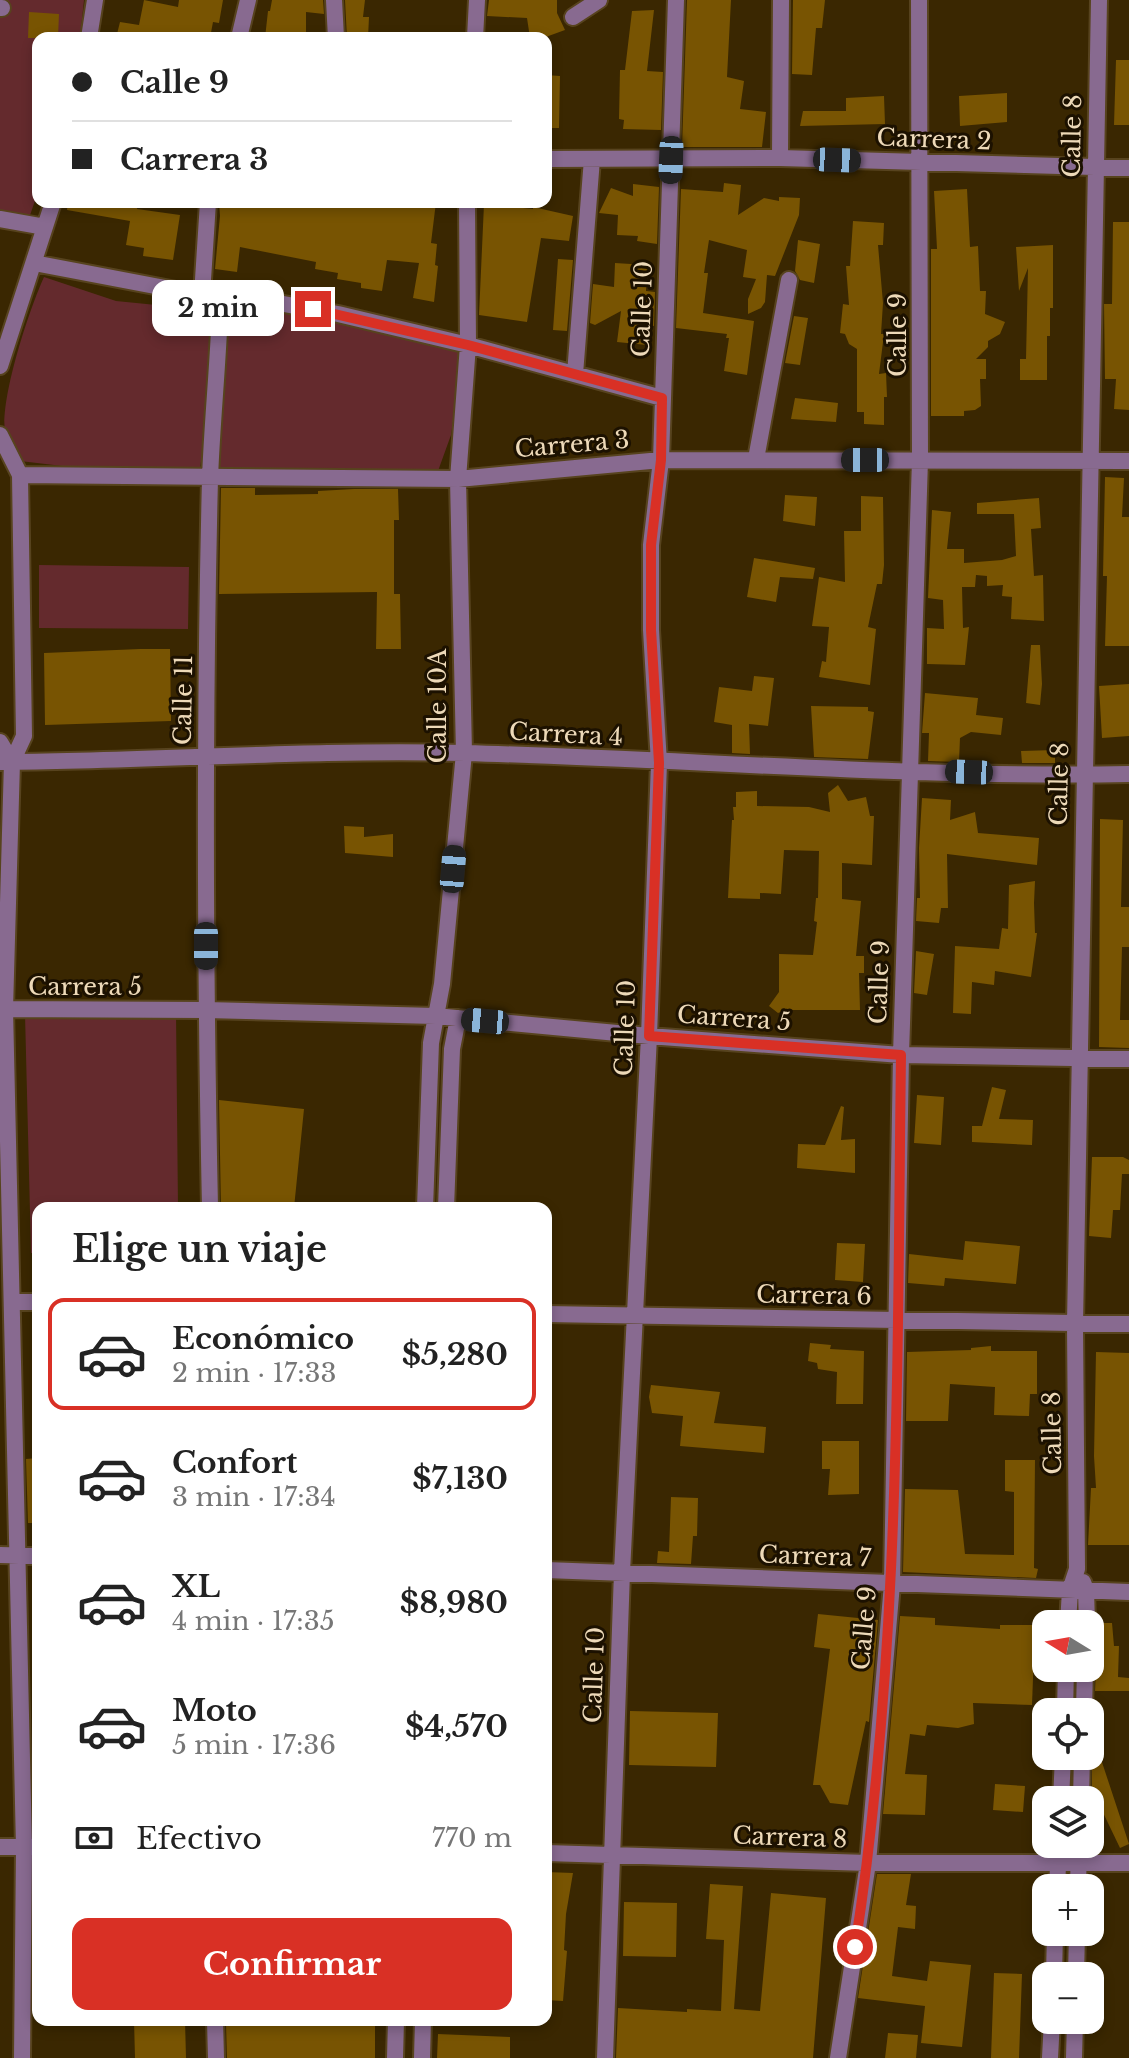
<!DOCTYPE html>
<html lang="es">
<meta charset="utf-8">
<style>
body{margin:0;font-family:"Libre Baskerville",serif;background:#f6f6f6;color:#222;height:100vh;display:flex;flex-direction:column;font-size:30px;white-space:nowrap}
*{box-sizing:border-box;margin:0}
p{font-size:26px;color:#767676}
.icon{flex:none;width:44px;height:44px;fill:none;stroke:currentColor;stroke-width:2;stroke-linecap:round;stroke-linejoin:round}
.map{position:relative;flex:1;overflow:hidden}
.drawer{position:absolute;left:32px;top:1202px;width:520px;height:824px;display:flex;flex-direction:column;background:#fff;border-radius:16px;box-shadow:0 4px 12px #0003}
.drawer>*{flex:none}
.top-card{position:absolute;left:32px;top:32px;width:520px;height:176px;border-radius:16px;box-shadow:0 4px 12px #0003;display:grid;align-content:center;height:176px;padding:0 40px;background:#fff}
.needle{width:52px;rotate:281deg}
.buttons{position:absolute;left:1032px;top:1610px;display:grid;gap:16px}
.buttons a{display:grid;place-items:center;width:72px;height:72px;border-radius:16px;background:#fff;box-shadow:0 4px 12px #0003;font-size:40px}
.end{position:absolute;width:36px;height:36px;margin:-18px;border:10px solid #d93025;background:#fff;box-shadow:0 0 0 4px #fff}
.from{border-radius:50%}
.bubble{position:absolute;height:56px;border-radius:16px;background:#fff;box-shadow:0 4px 12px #0003;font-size:26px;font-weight:700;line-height:56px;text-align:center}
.car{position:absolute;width:24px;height:48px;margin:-24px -12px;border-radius:10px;box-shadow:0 0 6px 2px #0007;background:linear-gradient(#222 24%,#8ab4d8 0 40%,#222 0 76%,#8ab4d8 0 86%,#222 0)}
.top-card b{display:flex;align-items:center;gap:28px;height:76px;font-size:30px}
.top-card b+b{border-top:2px solid #e0e0e0}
.top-card i{width:20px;height:20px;background:#222}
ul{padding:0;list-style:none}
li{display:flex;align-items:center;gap:24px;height:112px;margin:0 16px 12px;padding:0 24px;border:4px solid transparent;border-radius:16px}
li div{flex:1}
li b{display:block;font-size:30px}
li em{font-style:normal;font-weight:700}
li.active{border-color:#d93025}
li>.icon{width:72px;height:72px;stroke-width:1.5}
h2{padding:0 40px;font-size:36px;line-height:96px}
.pay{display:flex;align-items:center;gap:20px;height:88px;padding:0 40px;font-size:30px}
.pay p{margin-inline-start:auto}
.cta{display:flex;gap:16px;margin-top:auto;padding:16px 40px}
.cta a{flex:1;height:92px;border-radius:16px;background:#d93025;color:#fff;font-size:32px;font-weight:700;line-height:92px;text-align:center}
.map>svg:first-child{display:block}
</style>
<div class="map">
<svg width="1129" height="2058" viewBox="0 0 1129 2058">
<rect width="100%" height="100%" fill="#3a2701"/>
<path fill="#642a2d" d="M0,0H84L80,38H38V192L28,221L0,213Z
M44,277L116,301L217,311L209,418L200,467L105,471L20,461C15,452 8,442 5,433C0,398 29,310 44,277Z
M222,305L333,318L464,348L451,435L438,471L316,474L215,469Z
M39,565L189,567L188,629L39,628Z
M176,1011L178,1208H38V1254L31,1253L25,1014Z"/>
<path fill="#785402" d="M144,0L178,7L179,0H223L219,23L213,22L210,38H116L120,22L139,25Z
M272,0H323L324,14L306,12V38H265L268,11H270Z
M345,0H365L363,17H369L368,38H347Z
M489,0H557V13L565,30L543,38H530L527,18L487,16Z
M687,0H731L727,77L744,81L740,109L766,112L762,147H682Z
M793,0H825L822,28H816L812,75L792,74Z
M654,10L647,71L663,72L661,130L623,129L624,120L619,119L620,70H625L632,11Z
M29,12L59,14L58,38H28Z
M1116,60H1129V125H1114Z
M546,75L560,76L559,128H546Z
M1007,93V122L960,126L959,96Z
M884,96L885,124L800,126L803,111H846V98Z
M724,183L741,185L738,215L764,198L779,201V197L800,198L799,215L775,276L767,275L765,302L761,308L748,314V299L756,279L743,277L747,250L709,240L704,273H708L703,313L754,321L747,375L724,371L729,338H726L727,334L676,328L681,189L723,192Z
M633,184L659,187L657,244L637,241L638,236L617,235L618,215L599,213L611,188L633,196Z
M967,189L970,247L978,246L980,291H986L985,314L1005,322L1000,334L988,341V347L976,359H986V379H980L981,406L975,410L964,411V416H931V249H937L934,191Z
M68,202H138L137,209L180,215L173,260L143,256L144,248L126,245L130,221L67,210Z
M219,202H280L279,205L311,207L312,202H436L431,243L437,244L435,265L438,266L434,302L413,298L419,263L387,260L382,291L361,288V283L337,279L338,273L315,269L316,262L240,247L237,272L215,269L220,216Z
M484,204L533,209V207L573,216L569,241L541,238L527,322L479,315Z
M853,221L884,223L883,245H878L883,303L881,334H884L879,374L886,373L887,397H884V425L864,424V412H857V349L849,344L845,334L840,333L843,304L849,305L846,266H850Z
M1113,222H1129V410L1114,409L1116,379H1105L1104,304H1112Z
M798,240L820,244L814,283L800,280L795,271Z
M1053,245V308H1050V336H1047V380H1020V359H1026L1028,268L1019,291L1016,247Z
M558,259L573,260L567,331L553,330Z
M615,263L647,265L646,291L655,292L654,326L649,325L647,345L617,342L621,311L595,325L590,323L593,284L614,287Z
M794,316L808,318L800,365L785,363Z
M795,398L838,403L836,422L791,419Z
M1105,477L1124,478L1122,517H1129V646H1105L1107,576H1103Z
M221,488H255V495L318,494V491L354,489H398L399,520H394V594H400L401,649H376L377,592L219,594Z
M785,495L817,497L815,526L783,521Z
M861,496L883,497L884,565L882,584H877L868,627L876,629L870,685L819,677L822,661L826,662L829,627L812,626L819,577L845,582L844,531H861Z
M1039,498L1041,528L1031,529L1034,576L1043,575L1044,621L1011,619L1012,597L1002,596L1003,585L987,586V576L976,575L975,587H962L963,628L969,627L965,665L927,664V628L944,629L943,600L928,598L932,510L951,512L947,549H964V563L1002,560L1016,556L1014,514H977V503Z
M754,558L815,568L813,579L780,577L776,602L747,597Z
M1031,645H1040L1042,684L1040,705L1026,703Z
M140,649H170L171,721L45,725L44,653Z
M754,676L774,678L768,726L749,724L750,754L732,753V725L714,722L719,687L752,691Z
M1129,684V736L1102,738L1099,686Z
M925,693L978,698L976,715L1003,718L1001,735L971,732L960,738L959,762L928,761L929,733H922Z
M811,706L868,707V711L874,712L868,759L814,757Z
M1055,750V763H1022L1021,751Z
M838,785L848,801L866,797L870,816H874L872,865L842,863V899L861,901L856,956H864V973H859L860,1010H786L778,1013L769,1006L779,992V954L813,955L817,922L814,921L816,898H818L819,851L784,850L781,894L760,893V899L728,898L732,820H734L733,807H736V792L757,791V806L809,807L830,812L828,793Z
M922,798L951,800L950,820L975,812L978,833L1039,838L1037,865L947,854L948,908H941L939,923L916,921L917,898H920L919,848Z
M1100,819L1123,820L1121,907H1129V947H1122L1120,1020H1129V1048L1099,1047Z
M344,826L364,827V837L393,834V857L345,853Z
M1035,881L1034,903L1035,933H1037L1031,977L995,971L994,985L972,982L971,1014L953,1013L955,946L999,949L1002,928L1008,929L1009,885Z
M916,951L934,954L927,995L914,993Z
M992,1087L1006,1090L999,1119L1033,1120L1032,1145L972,1142V1126H982Z
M917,1095L944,1097L941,1145L914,1143Z
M219,1100L304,1109L294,1208H221Z
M841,1106L844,1107L841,1140L855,1139V1173L797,1168L798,1144L825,1145Z
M1092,1157H1123L1129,1160V1174H1122L1120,1210H1113L1111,1238L1089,1236Z
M965,1241L1020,1246L1016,1284L945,1278L944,1286L908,1283L909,1254L963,1260Z
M837,1243L865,1244L863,1282L835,1280Z
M810,1343L831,1345L830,1349L864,1351L863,1404H836L837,1372L818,1369L817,1363L808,1361Z
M991,1346V1351H1037V1394H1030L1029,1416L994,1415L995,1387L950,1384L948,1421H906L907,1352L971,1350V1348Z
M1096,1352L1129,1353V1545H1088L1091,1488H1096L1094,1456Z
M651,1385L720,1392L714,1423L766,1427L764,1453L680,1446L683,1416L652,1413L649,1397Z
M822,1441H859V1494L828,1495L830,1469H822Z
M38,1458V1523H28L26,1459Z
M1005,1460H1035L1034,1568L1038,1569L1036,1578L903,1572L905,1489L958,1490L965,1554L1014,1555V1492L1005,1491Z
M671,1497L698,1498L697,1536H693L691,1564L657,1563L658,1551L669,1552Z
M818,1614L878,1620L869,1722L866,1721L848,1805L830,1803L820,1785H813L830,1649L814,1647Z
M900,1616L935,1618V1625L1000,1629V1625H1035L1032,1705L973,1703L974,1724L958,1728L927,1725L925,1736L910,1734L905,1774L927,1775L925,1815L883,1814Z
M1098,1623H1112L1114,1646H1119L1118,1677L1129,1678V1691H1095L1096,1667L1090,1658V1647H1096Z
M630,1711L718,1713L716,1767L629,1765Z
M1092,1741H1095L1129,1844L1120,1848L1096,1798H1092Z
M995,1784L1025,1786L1023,1812L993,1810Z
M546,1872L573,1873L566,1914L564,1950L567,1951L563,2001L546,2000Z
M877,1874H911L906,1905L916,1906L915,1929L898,1927L892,1976L927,1981L930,1961L971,1965L962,2047L921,2043L925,2006L858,1998Z
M710,1884L743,1886L734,2009L760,2011L771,1893L826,1898L813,2058H616L618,2008L687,2012V2009L721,2011L724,1940L706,1939Z
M624,1902L677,1903L676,1957L623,1956Z
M994,1973L1022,1974L1019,2058H991Z
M134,2020H185L186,2058H135Z
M311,2020H375V2058H227L226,2024L311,2022Z
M888,2033L918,2035L916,2058H885Z
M438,2034L510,2037V2058H437Z"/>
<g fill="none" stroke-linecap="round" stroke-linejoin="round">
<g stroke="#57431e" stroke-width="20">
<path id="street" d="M334,0L336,38
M0,8H2
M573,17L599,0
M89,38L95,0
M239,38L248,0
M475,38L477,0
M780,158L781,0
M546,159L780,158L1129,168
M208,202L202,295L220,309C218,366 212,423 210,479C204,722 205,965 210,1208
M0,219L45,227
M34,263L202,295L262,300L338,314L468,345L662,398
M0,366L53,202
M575,374L592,159
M0,435L20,475L24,736L12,762L5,1009L24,1847L22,2058
M756,459L789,280
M20,475L458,479L661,460L1129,461
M0,742L12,762
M0,762C155,761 310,749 465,753C686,759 908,778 1129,774
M0,1009L206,1010L435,1016L649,1036L901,1055L1129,1059
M425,1208L431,1043L442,984L464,753L458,479L468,345L467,202
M446,1208L452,1049L458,1018
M12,1302H38
M546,1314L1129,1324
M0,1555L38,1556
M546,1570L1129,1592
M1083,1582L1086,1590L1087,1624
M1068,1624L1070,1590L1077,1569L1075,1324L1099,0
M1065,1712L1066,1668
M1084,1712L1085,1668
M1061,1800L1063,1756
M1081,1800L1082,1756
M0,1847H38
M546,1853L868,1863H1129
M1057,1888L1059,1844
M1078,1888L1079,1844
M1054,1976L1055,1932
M1076,1976L1077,1932
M215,2020L216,2058
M395,2058L396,2020
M422,2058L423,2020
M605,2058L622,1572L649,1036L659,763L651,630V545L661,460L676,0
M838,2058L868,1863L892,1584L901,1055L920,460L919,0
M1050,2058L1052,2020
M1074,2058L1075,2020"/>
</g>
<use href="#street" stroke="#886a90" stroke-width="16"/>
</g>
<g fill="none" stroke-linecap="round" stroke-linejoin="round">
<path stroke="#d93025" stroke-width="10" d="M313,309L468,345L662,398L661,460L651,545V630L659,763L649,1036L901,1055C897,1352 901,1652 855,1947"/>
</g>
<g text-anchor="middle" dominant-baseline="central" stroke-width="6" stroke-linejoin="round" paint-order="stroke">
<g font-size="24" fill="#edd9b8" stroke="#1c1100">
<text transform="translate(1072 136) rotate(-89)">Calle 8</text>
<text transform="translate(934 139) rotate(2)">Carrera 2</text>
<text transform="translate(642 309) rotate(-88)">Calle 10</text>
<text transform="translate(897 335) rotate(-90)">Calle 9</text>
<text transform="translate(572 444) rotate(-5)">Carrera 3</text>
<text transform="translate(183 700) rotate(-89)">Calle 11</text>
<text transform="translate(437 706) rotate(-90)">Calle 10A</text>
<text transform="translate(566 734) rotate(3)">Carrera 4</text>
<text transform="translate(1059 784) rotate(-89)">Calle 8</text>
<text transform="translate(879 982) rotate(-88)">Calle 9</text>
<text x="85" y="986">Carrera 5</text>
<text transform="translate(734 1018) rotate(4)">Carrera 5</text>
<text transform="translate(625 1028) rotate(-88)">Calle 10</text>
<text transform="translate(814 1295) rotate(1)">Carrera 6</text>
<text transform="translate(1052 1433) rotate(-91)">Calle 8</text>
<text transform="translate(815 1556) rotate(2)">Carrera 7</text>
<text transform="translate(864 1628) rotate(-85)">Calle 9</text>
<text transform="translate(594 1675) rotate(-88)">Calle 10</text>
<text transform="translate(790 1837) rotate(2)">Carrera 8</text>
</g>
</g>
</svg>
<div class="buttons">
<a><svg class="needle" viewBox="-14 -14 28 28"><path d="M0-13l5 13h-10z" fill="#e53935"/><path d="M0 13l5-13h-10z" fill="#767676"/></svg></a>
<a><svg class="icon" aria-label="locate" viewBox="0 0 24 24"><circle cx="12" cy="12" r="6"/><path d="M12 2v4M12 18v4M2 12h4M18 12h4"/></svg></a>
<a><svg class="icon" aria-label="layers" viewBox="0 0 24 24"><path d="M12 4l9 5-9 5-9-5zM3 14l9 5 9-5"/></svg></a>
<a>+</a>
<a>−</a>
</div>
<i class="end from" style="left:855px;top:1947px"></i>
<i class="end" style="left:313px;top:309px"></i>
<div class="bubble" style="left:152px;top:280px;width:132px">2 min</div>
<i class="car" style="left:671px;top:160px;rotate:182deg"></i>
<i class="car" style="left:837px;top:160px;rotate:92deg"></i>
<i class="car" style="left:865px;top:460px;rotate:270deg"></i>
<i class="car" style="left:969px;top:772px;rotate:272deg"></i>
<i class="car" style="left:453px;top:869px;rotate:5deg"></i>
<i class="car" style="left:206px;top:946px;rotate:180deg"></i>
<i class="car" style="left:485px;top:1021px;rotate:275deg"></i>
<div class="top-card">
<b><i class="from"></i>Calle 9</b>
<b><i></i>Carrera 3</b>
</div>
<section class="drawer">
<h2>Elige un viaje</h2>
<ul>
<li class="active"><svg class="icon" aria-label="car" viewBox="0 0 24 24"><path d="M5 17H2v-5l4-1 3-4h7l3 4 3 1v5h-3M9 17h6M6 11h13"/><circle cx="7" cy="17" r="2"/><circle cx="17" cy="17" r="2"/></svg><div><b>Económico</b><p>2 min · 17:33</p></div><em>$5,280</em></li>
<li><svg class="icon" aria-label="car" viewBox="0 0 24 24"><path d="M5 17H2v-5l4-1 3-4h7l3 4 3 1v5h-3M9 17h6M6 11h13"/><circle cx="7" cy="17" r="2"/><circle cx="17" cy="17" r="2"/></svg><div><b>Confort</b><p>3 min · 17:34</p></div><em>$7,130</em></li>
<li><svg class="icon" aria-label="car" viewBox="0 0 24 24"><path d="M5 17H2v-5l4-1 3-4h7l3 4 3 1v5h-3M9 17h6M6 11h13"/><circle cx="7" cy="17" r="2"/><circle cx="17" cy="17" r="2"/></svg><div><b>XL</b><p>4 min · 17:35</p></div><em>$8,980</em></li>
<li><svg class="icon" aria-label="car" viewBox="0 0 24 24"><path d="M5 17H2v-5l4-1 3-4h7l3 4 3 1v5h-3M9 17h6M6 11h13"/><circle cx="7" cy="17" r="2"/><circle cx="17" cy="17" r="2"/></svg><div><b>Moto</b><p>5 min · 17:36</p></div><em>$4,570</em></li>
</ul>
<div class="pay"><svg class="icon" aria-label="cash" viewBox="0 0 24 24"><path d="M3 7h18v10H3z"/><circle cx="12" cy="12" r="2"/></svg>Efectivo<p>770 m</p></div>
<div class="cta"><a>Confirmar</a></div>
</section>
</div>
